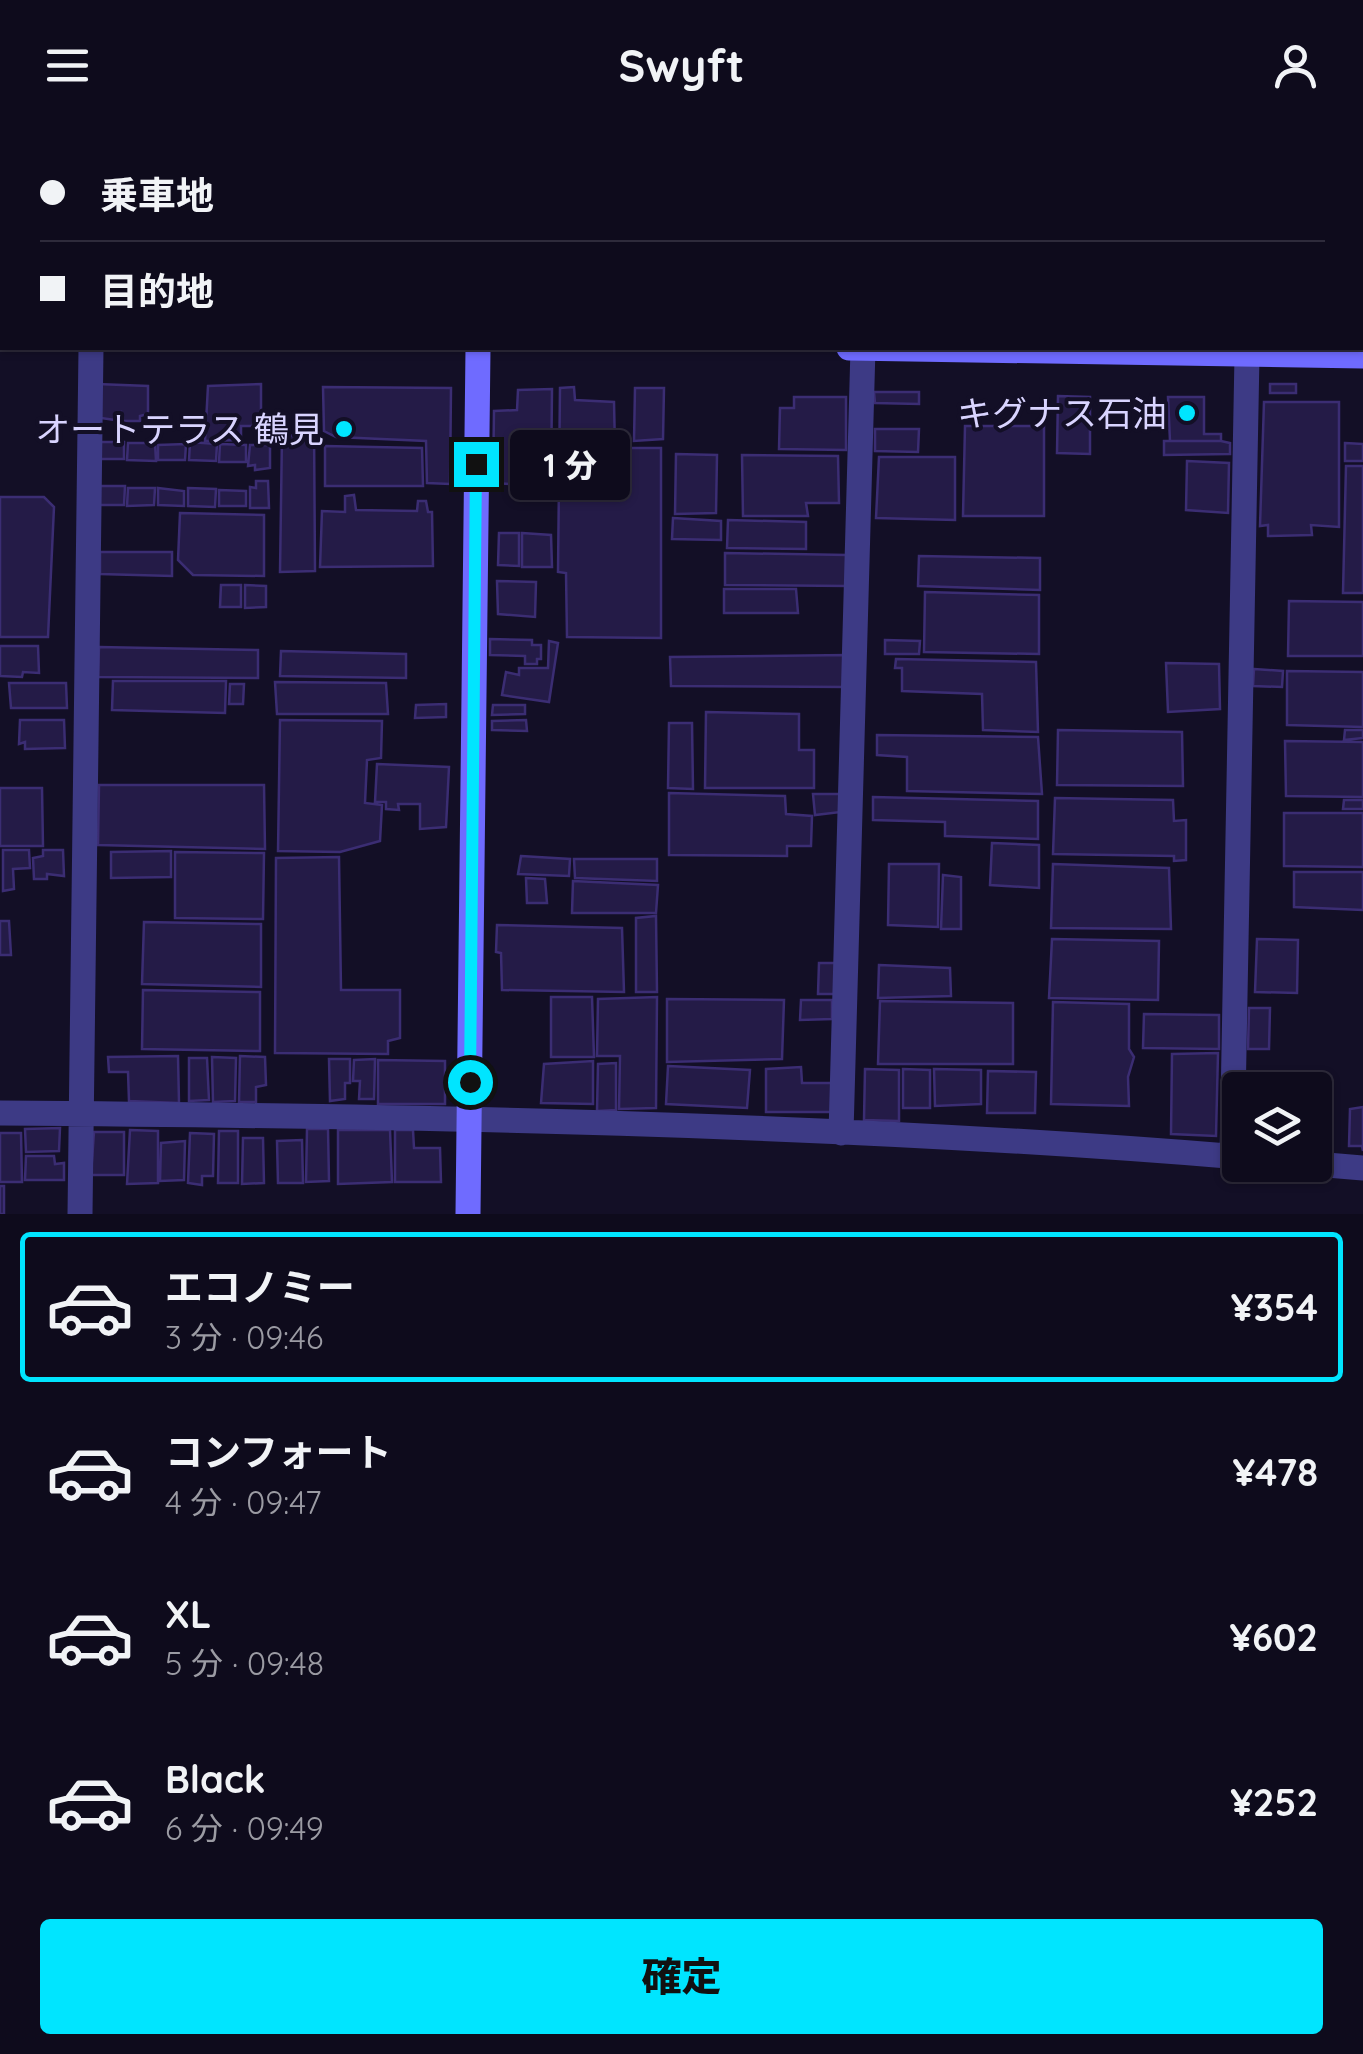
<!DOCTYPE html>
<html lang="ja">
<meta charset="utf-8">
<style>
body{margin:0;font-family:Quicksand,"Noto Sans JP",sans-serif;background:#1c1929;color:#f1f3f6;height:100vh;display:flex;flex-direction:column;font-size:38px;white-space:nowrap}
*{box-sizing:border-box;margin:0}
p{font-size:32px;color:#9b9ba3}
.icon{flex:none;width:55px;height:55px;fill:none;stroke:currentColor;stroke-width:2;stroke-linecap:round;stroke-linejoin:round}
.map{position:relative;height:1084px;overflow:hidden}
.drawer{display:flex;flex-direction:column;background:#0e0b1c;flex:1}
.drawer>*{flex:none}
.guide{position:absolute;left:0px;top:0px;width:1365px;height:220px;box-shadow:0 2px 8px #0004,0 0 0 2px #2e2b3b;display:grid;align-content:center;height:220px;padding:0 40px;background:#0e0b1c}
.fabs{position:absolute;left:1222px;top:942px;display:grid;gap:20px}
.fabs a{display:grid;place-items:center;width:110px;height:110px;border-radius:10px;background:#0e0b1c;box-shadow:0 2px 8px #0004,0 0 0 2px #2e2b3b;font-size:50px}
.end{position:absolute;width:45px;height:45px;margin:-22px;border:12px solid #00e5ff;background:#111;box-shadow:0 0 0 5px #111}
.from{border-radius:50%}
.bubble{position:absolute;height:70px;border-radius:10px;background:#0e0b1c;box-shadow:0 2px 8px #0004,0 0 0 2px #2e2b3b;font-size:32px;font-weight:800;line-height:70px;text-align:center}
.guide b{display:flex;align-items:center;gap:35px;height:95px;font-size:38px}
.guide b+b{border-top:2px solid #2e2b3b}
.guide i{width:25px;height:25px;background:#f1f3f6}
ul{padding:18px 0 0;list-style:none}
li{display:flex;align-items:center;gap:30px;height:150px;margin:0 20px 15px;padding:0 20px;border:5px solid transparent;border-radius:10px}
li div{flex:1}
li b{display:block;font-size:38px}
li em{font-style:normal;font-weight:800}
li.current{border-color:#00e5ff}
li>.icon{width:90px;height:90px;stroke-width:1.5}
.button{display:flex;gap:20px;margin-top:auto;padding:20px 40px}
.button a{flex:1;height:115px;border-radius:10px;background:#00e5ff;color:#111;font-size:40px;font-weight:800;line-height:115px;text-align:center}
header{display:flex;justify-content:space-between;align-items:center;height:130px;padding:0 40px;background:#0e0b1c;font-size:45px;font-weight:800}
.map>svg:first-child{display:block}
</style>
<header><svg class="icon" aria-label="menu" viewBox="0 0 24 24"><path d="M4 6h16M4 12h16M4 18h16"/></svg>Swyft<svg class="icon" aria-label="person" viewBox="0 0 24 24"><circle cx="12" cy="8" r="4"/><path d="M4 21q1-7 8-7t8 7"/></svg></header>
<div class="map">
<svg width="1363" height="1084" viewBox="0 0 1363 1084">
<rect width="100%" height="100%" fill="#130f26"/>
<path fill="#241b47" stroke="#3b2d73" stroke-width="2.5" d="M0,0H121L122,2H2V111H0Z
M206,0H329V2H206Z
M572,0H655V2H572Z
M707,0H817V2H707Z
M1150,0H1207V2H1150Z
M1213,0H1275V2H1213Z
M97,254L148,256V284L140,286V291H121V282L115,283V290L94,287Z
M261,254V296H241V310L205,311L208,256Z
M1270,254H1296V263H1270Z
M323,257L451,258L450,354L427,353L426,311L336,307L324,301Z
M574,257L575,270L614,272L615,318H661V508L567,507L566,443L558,442L560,258Z
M635,258H664L663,309L634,311Z
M552,259L551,356L493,353L494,281L517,280L518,260Z
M874,262H919V274L875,273Z
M1058,266L1090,267V324L1057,323Z
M794,267H846V320L779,319L780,278H794Z
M1168,267H1204V304H1221V311H1170Z
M1264,272H1339V397L1311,395L1312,405L1268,406V395L1260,396Z
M305,296H314L315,441L280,442L282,305L305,306Z
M965,296H1044V386H963Z
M875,299H919L918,322L875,321Z
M1164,311H1221L1230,313V324L1164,325Z
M95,312H124V329H95Z
M190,312L217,314L216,331L189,330Z
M128,313H155L156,331L127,330Z
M1345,313L1363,314V331H1345Z
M186,314L185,330H158V315Z
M220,314L246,315V332H219Z
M250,315H270V338L255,340V335L248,336Z
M325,316L422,318L423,356H325Z
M676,324L717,325L716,383L675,384Z
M742,325L838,326L839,373H806L808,386H743Z
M879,327H955V390L876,388Z
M1187,331L1229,333L1228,383L1186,380Z
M1346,336H1363V463H1343Z
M256,351H268L269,378H250V357L256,358Z
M95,356H125L124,375H95Z
M128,358H155L154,375L127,376Z
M158,358L184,361V376L158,375Z
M188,358L216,359L215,377L188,376Z
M219,360L246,361V376H219Z
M354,365L356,380L417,381L418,371H426L428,382H432L433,436L320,437L322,381L345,382V366Z
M0,367H44L54,377L48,507H0Z
M180,383L264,385V446L193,445L178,430Z
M673,388L721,391V410L672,409Z
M728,390L806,392V419L727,418Z
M499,403H519V436L498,435Z
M522,403L551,405L552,437H522Z
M100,422H172V446L100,444Z
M725,423L847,425L848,456L725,455Z
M919,426L1040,428V460L918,456Z
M497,451L536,452L535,487L498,484Z
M221,455H241V477H220Z
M245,455L266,456V477L245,478Z
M724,459H796L798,483H724Z
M925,462L1039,465V524L924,522Z
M1289,471L1363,472V526H1288Z
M490,509L532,510V515H541V529H537V534H525V526L490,525Z
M885,510L920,511L919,524H885Z
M549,511L558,513L549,572L502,565L506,542L519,545V538H548Z
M0,516H38L39,543L23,542L22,547L0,546Z
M99,517L258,520V548L98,547Z
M281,521L406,524V548L280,546Z
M848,525V557L671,556L670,527Z
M896,529L1036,532L1038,602L983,600L982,564L902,561V538H895Z
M1166,533L1219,534L1220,579L1168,582Z
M1254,539L1283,541L1282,557L1253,556Z
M1287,541L1363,542V597L1287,595Z
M113,551H226L225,583L112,580Z
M275,552L386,553L388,584H277Z
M9,553H66L67,578H11Z
M230,554H244L243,574H229Z
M446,574V587L415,588L416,575Z
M493,575H525V584L492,585Z
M706,582L799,584V620H814V658H705Z
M20,590H64L65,618L25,619V612L19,614Z
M280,590L382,591L381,628L367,630L365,673L382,675L380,711L340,722L278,721Z
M526,590L527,601L492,600V591Z
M669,593H692L693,659L668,658Z
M1058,600L1182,602L1183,656L1057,655Z
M1345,600H1363V608L1344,610Z
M877,605L1038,607L1042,664L907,661V627L877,625Z
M1285,611L1363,612V667L1286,666Z
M377,634L449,637L446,697L420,699V674H398L399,680L386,679V672H375Z
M99,655H264L265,719L98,715Z
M0,658H42L43,716H0Z
M669,663L785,666L786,684L812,686L811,716H787V726L669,725Z
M813,664H842L841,682L815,685Z
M873,667L1038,671V709L945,706V692L873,690Z
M1055,668L1173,670L1174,691L1186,690V730L1174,731V726L1053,724Z
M1344,670H1363V679H1343Z
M1284,683H1363V737L1284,736Z
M992,713L1039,715V758L990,755Z
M3,720H29L30,738L13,739L14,759L3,761Z
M43,720H63L64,746L47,744V749H34L33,728L43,726Z
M171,721V747L111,748V722Z
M175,722L264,723L263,789L175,788Z
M521,726L570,729L569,746L518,744Z
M339,727L341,860H400V908L388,911V924L275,923L276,728Z
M574,729H657V751L575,748Z
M889,734H939L938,797L888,795Z
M1053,734L1169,738L1171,799L1051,798Z
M1294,742H1363V780L1294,777Z
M943,745L961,747V799H941Z
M526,748L545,749L547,773H527Z
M573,751L658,755L656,783H572Z
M656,786L657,862H636V788Z
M0,791H9L11,825H0Z
M144,792L261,794V857L142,854Z
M497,795L622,798L624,862L502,860L501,823L496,822Z
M1052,809L1159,811L1158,870L1049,868Z
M1257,809L1298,810L1297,863L1255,862Z
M819,833H839L838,864H818Z
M879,835L950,838L951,866L878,868Z
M143,860L260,862V921L142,919Z
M551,867H592L594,927H551Z
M657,867L656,978L619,979L620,926H597L598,869Z
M667,869L784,870L782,929L667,932Z
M801,870H832V889L800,890Z
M880,871L1013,873V934H878Z
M1053,872L1129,874V919L1134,927L1128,947L1129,976L1051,974Z
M1249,878H1270L1269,919H1248Z
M1144,884L1219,885V919L1143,918Z
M1218,923L1216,1006L1171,1004L1172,924Z
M178,926L179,973L129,971L128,942H109L108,927Z
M240,926L265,927L266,955L256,957V972H239Z
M212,927L236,928L235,971L213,972Z
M189,928H207L209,970L189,971Z
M329,929H350V953H345V969L330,971Z
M375,929L374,969H359L360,951H353L354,930Z
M378,930L445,931V974H378Z
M593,931V974L541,973L544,934Z
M616,933V980L597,981L598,934Z
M668,936L750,940L747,978L666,974Z
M801,937L802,953H837L836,982H766V939Z
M865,939L899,940V991L864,990Z
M903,939L930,940V978H903Z
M934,939L981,940V974L935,976Z
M988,941L1036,942L1035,983H987Z
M1363,977V1021L1362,1016H1349L1350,979Z
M60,998L59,1021L26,1022L25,999Z
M307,999H328L329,1051L306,1052Z
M130,1000L158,1001V1053L127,1054Z
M338,1000H390L392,1052L338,1054Z
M395,1000H413L414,1018H440L441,1052H395Z
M219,1001H238V1053H218Z
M94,1002H124V1045H91Z
M0,1003H21L22,1052H0Z
M190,1003L214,1004L213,1046H202V1055L188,1053Z
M243,1008H263L264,1053L242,1054Z
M302,1010L303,1053H278L277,1011Z
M185,1011L184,1050L160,1051L161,1013Z
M26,1026H54L55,1034L64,1033V1050H25Z
M0,1056H4V1084H0Z"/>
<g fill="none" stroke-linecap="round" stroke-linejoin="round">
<path stroke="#3d3a85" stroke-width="25" d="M183,2L184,0
M922,2V0
M0,983C413,986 828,993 1240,1027
M841,1003L863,218
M1232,1027L1247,225
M1315,1034L1363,1038
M80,1084L91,218"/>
<path stroke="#6f6bff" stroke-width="25" d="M480,2V0
M0,207H2
M849,218L1363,226
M468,1084L478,218"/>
</g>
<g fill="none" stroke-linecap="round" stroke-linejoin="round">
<path stroke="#00e5ff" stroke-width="12" d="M470,952L476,334"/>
</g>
<g fill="#00e5ff" stroke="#130f26" stroke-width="4">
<circle cx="1187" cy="283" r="10"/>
<circle cx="344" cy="299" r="10"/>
</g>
<g text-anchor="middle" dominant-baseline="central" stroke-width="8" stroke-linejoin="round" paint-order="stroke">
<g font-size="35" fill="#d9d4ff" stroke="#130f26" text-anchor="end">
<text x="1167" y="283">キグナス石油</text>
<text x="324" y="299">オートテラス 鶴見</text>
</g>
</g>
</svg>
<div class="fabs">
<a><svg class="icon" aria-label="layers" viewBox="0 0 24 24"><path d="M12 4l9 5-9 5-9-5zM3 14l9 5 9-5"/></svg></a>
</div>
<i class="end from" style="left:470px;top:952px"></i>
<i class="end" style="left:476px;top:334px"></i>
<div class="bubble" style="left:510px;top:300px;width:120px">1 分</div>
<div class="guide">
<b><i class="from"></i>乗車地</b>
<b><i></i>目的地</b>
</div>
</div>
<section class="drawer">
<ul>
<li class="current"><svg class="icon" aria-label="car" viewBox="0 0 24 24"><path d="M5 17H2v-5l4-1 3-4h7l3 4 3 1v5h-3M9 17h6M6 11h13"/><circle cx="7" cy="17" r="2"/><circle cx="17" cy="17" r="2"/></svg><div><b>エコノミー</b><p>3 分 · 09:46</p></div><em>¥354</em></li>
<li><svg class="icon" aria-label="car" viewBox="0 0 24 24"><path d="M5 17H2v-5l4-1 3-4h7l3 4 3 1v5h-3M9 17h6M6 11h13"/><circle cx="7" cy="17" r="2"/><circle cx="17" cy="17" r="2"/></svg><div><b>コンフォート</b><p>4 分 · 09:47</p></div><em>¥478</em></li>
<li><svg class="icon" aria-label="car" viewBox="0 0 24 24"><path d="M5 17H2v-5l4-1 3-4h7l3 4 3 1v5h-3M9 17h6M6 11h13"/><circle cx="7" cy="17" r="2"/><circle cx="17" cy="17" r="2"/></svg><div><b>XL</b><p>5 分 · 09:48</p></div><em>¥602</em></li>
<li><svg class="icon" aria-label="car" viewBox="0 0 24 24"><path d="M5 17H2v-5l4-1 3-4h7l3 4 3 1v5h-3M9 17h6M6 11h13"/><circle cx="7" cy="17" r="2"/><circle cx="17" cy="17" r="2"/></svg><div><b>Black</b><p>6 分 · 09:49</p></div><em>¥252</em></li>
</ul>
<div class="button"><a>確定</a></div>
</section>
